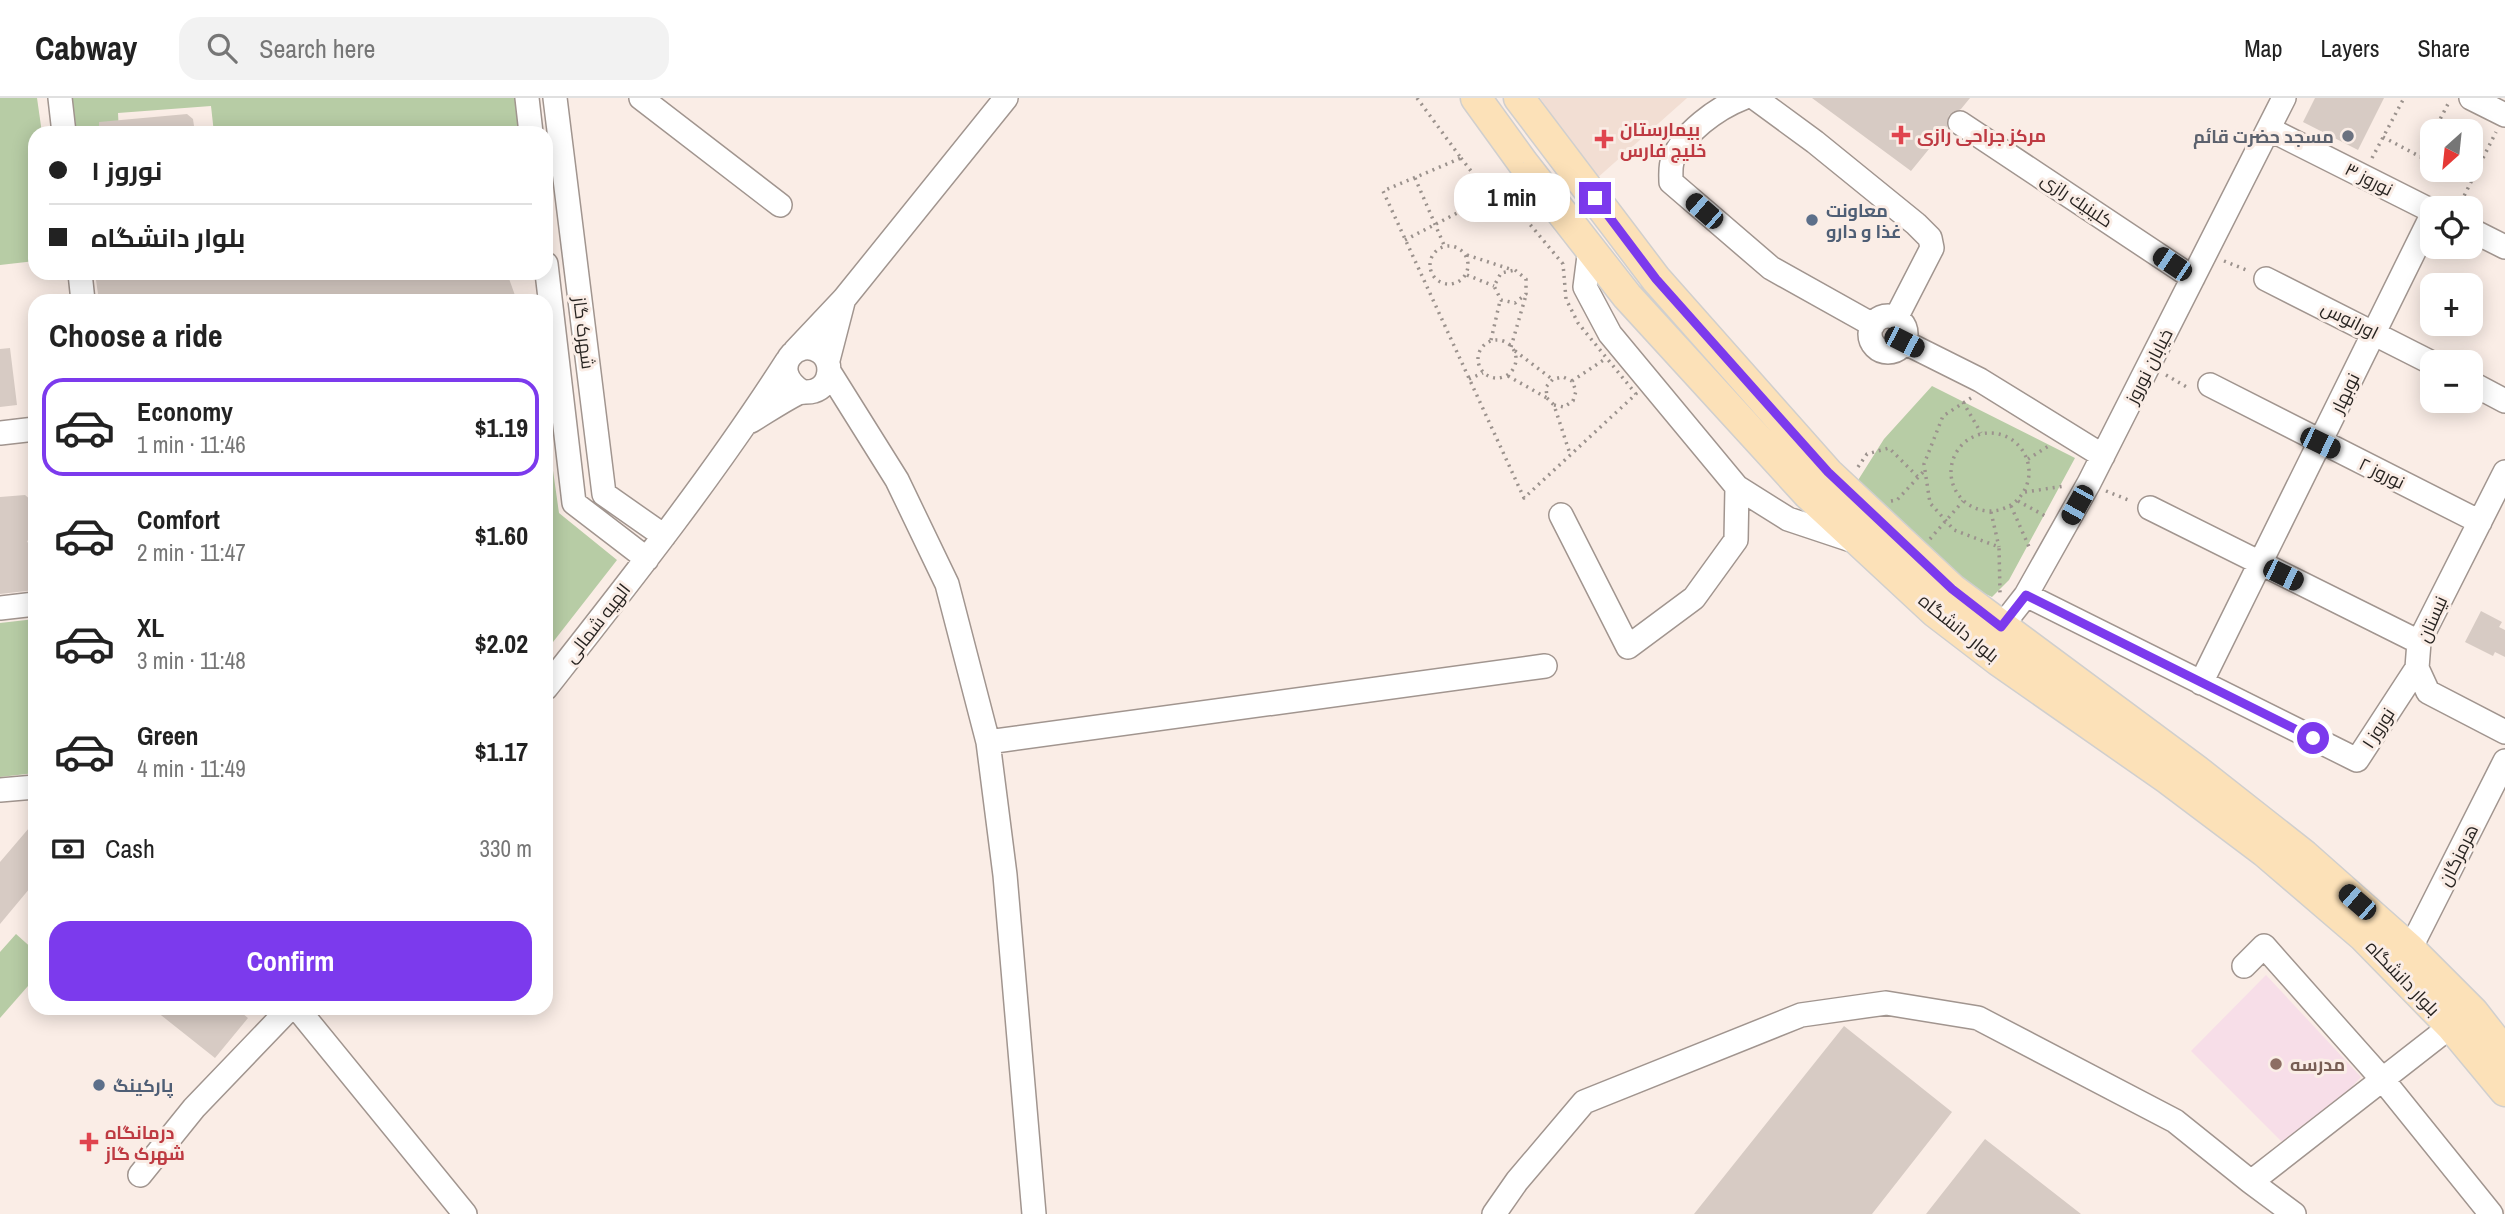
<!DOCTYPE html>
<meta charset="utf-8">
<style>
body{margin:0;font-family:"Archivo Narrow",Cairo,sans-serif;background:#f2f2f2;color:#222;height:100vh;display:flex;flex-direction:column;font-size:26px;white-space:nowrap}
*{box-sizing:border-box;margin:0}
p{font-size:23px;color:#767676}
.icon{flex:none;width:38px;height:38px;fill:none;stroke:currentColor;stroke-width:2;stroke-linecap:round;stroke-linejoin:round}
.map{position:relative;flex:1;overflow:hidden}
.sheet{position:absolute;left:28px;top:196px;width:525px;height:721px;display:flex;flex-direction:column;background:#fff;border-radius:21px;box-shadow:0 4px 18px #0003}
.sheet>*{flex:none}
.banner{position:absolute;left:28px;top:28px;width:525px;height:154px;border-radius:21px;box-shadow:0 4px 18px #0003;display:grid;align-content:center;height:154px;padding:0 21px;background:#fff}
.needle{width:46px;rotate:207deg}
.buttons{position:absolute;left:2420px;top:21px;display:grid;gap:14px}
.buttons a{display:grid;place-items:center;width:63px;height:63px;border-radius:14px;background:#fff;box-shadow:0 4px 18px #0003;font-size:35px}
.end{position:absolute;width:32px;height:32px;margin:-16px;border:9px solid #7c3aed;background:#fff;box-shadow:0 0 0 4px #fff}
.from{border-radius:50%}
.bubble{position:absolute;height:49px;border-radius:21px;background:#fff;box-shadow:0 4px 18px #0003;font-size:23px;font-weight:800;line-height:49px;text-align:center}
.car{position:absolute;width:21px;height:42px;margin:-21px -10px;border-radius:9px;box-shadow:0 0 5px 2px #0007;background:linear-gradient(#222 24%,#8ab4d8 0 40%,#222 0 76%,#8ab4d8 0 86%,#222 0)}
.banner b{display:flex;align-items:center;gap:24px;height:66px;font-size:26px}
.banner b+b{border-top:2px solid #e0e0e0}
.banner i{width:18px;height:18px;background:#222}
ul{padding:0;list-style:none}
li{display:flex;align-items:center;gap:21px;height:98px;margin:0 14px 10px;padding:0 7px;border:4px solid transparent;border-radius:21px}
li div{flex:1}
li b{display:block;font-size:26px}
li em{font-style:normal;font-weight:800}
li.current{border-color:#7c3aed}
li>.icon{width:63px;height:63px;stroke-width:1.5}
h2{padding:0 21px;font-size:32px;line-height:84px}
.pay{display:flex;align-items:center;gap:18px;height:77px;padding:0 21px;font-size:26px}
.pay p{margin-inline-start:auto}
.action{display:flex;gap:14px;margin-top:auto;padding:14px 21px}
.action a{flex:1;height:80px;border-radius:21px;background:#7c3aed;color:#fff;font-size:28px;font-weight:800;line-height:80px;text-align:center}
header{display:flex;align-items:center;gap:42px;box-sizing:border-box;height:98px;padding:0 35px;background:#fff;border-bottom:2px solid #e0e0e0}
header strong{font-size:33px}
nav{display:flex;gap:38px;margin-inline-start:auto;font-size:24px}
.search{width:490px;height:63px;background:#f2f2f2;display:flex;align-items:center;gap:18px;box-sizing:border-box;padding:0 24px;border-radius:21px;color:#767676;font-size:26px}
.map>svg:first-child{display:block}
</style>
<header>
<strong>Cabway</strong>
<div class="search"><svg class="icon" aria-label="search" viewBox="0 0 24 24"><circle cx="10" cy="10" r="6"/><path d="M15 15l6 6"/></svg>Search here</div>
<nav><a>Map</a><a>Layers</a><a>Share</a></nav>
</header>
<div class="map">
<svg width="2505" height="1116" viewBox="0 0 2505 1116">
<rect width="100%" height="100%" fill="#faede6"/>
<path fill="#f2ded3" d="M1540,0H1687L1596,81Z"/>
<path fill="#f7dee8" d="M2266,877L2361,979L2292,1054L2191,953Z"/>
<path fill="#b7cca5" d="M0,0H37L42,35H35V163L0,167Z
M72,0H515L519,35H214L211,8L118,15L119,35H77Z
M1932,288L2075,360L2009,482L1992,499L1977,492L1855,387L1884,341Z
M546,323L559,415L617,462L546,553Z
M35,521V675L0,679V525Z
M16,836L35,853V880L0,920V854Z"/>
<path fill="#d7cbc4" d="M1812,0H1970L1961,11L1949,17L1947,29L1911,73Z
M2315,0H2384L2358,52L2303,24Z
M187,16L193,21L195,35H99V24Z
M95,175H507L517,203H99Z
M10,250L17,307L0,309V251Z
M25,397L31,402L34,430L27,444L35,447V492L0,496V399Z
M2481,513L2502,524L2499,529L2505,532V559L2495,554L2493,558L2465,544Z
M35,723V784L0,826V764Z
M152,910H236L248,920L215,960Z
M1844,928L1952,1014L1872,1116H1694Z
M1985,1041L2081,1116H1926Z"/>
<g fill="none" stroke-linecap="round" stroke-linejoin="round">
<g stroke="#a1958f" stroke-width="26">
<path id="minor" d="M60,0L64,35
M527,0L531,35
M555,0L604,396L664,438
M641,0L780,107
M1743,0C1717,10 1683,35 1673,61C1670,68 1671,76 1671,84L1771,170L1873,227
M1755,0L1815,44L1916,126L1930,140L1932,150L1896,220
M2471,0L2505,17
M1960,25L2193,180
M2269,31L2432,113
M2471,132L2505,149
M1590,150L1585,189L1610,236L1737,389L1788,421L1857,444
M546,166L574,405L647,461
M80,175L83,203
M2266,181L2432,265
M1870 236a18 18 0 1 1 36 0a18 18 0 1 1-36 0Z
M1904,244L1980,282L2103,358
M795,253L844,201L1006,0
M828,262L843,204
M830,275L897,382L947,486L988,644L1005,777L1034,1116
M2471,285L2505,303
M2210,287L2480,424
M751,323C766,314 782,303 798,295C804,293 808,295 814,293C831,288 834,264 820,254C798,238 767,271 801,293
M0,335L35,331
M2505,374L2419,544L2417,570L2428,594L2505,634
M2150,410L2419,544
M1561,417L1628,549L1694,500L1736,442L1737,389
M2026,497L2357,662L2417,570
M0,510L35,506
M2001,529L2026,497L2089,385L2284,0
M2201,585L2432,117
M546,590C630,483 714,377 787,263
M988,644L1545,568
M0,692L35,689
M2410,851L2505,663
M2244,868L2264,848L2383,982L2491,1116
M297,910L465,1116
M140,1077L194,1010L290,910
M1494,1116L1517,1083L1584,1004L1801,917L1886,905L1978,920L2175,1023L2251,1084
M2294,1116L2251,1084L2451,928"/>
</g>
<g stroke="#d0cfce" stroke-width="33">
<path id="major" d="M1476,0L1523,65L1627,198L1808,396L1935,514L1999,563L2168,681L2265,754L2363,838L2451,928L2505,993
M1519,0L1656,181L1828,375L1952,491L2196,672L2304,757L2410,851L2473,914L2505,955"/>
</g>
<path stroke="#9b928d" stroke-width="3.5" stroke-dasharray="2 5" stroke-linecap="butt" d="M1417,0L1461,60
M2434,33L2450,2
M2383,39L2432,65
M2421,59L2432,36
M1461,60L1488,95L1518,112L1563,166L1566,201L1578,225L1636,296L1524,400L1383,93Z
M2372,60L2404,0
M2446,72L2470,84
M1415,80L1444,147
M2458,110L2496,34
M1405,142L1492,97
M1430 167a19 19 0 1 1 38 0a19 19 0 1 1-38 0Z
M1467,157L1513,172
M2224,163L2249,173
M1515,172L1526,181V196L1515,205L1501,202L1494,188L1501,175Z
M1467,177L1494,188
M1478 261a19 19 0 1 1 38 0a19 19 0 1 1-38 0Z
M1491,242L1500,203
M1511,249L1526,197
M1515,253L1552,281
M2166,277L2190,291
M1508,278L1547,300
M1469,281L1483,275
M1572,283L1605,261
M1971,300L1943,318L1924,366L1930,405L1954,432L1999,449L2000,495
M1963,304L1981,335
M1554,307L1564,309L1573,303L1576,293L1572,283L1563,279L1553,281L1546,289L1547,300L1554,307L1570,356
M1951 374a39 39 0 1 1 78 0a39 39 0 1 1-78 0Z
M2028,361L2050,347
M1858,369L1867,356L1889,350L1918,379
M2106,393L2131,403
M2025,394L2065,388
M1891,403L1897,402L1925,372
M2018,403L2047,419
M2011,408L2030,451
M1991,414L1999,449
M1930,441L1963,403"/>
<use href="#minor" stroke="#fff" stroke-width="23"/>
<use href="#major" stroke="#fce1b8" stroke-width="30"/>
</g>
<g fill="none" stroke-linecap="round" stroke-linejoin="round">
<path stroke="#7c3aed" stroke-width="9" d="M1595,100L1656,181L1828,374L1952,491L2001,529L2026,497L2313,640"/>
</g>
<g fill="#e0444e" stroke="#faede6" stroke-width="2.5">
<path d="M1897.5 26.5h7v7h7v7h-7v7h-7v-7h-7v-7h7z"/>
<path d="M1600.5 30.5h7v7h7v7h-7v7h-7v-7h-7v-7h7z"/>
<path d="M85.5 1033.5h7v7h7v7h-7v7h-7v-7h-7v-7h7z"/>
</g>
<circle fill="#6b7280" stroke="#faede6" stroke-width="2.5" cx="2348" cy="38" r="7"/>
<g fill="#5c6f8a" stroke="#faede6" stroke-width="2.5">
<circle cx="1812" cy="122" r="7"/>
<circle cx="99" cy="987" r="7"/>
</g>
<circle fill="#8d6e63" stroke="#faede6" stroke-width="2.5" cx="2276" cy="966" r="7"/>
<g text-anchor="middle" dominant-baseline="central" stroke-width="6" stroke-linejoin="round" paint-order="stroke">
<g font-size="18" font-weight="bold" fill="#be3a42" stroke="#faede6" text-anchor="start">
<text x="1620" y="31">بیمارستان<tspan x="1620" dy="21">خلیج فارس</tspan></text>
<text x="1917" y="37">مرکز جراحی رازی</text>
<text x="105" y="1034">درمانگاه<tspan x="105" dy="21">شهرک گاز</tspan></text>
</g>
<g font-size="18" font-weight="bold" fill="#5b616d" stroke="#faede6" text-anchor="end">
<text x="2334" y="38">مسجد حضرت قائم</text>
</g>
<g font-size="18" fill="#282421" stroke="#faede6">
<text transform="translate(2369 81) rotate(27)">نوروز ۳</text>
<text transform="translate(2077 102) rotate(34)">كلينيك رازی</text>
<text transform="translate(2350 222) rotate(27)">اورانوس</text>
<text transform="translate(584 235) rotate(83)">شهرک گاز</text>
<text transform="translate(2149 268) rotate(-63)">خیابان نوروز</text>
<text transform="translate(2345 295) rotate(-64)">نوبهار</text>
<text transform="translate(2382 375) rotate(26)">نوروز ۲</text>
<text transform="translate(2432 521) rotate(-66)">نیستان</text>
<text transform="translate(597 525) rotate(-52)">الهیه شمالی</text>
<text transform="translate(1959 530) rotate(39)">بلوار دانشگاه</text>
<text transform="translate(2378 630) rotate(-57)">نوروز ۱</text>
<text transform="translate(2458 757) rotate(-63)">هرمزگان</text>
<text transform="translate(2403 880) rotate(46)">بلوار دانشگاه</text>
</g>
<g font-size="18" font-weight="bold" fill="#4e5e75" stroke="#faede6" text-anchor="start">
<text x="1826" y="112">معاونت<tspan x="1826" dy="21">غذا و دارو</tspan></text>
<text x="113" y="987">پارکینگ</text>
</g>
<g font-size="18" font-weight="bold" fill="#785e54" stroke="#faede6" text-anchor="start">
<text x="2290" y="966">مدرسه</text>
</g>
</g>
</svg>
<div class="buttons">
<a><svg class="needle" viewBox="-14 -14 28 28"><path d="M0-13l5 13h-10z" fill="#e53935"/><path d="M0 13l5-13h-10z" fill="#767676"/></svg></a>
<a><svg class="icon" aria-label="locate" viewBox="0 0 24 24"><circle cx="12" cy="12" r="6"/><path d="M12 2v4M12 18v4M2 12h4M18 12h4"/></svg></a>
<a>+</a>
<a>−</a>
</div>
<i class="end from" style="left:2313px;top:640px"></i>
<i class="end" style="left:1595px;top:100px"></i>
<div class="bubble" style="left:1454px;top:75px;width:116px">1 min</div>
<i class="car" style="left:1704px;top:113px;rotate:311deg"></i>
<i class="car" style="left:2172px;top:166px;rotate:304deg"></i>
<i class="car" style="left:1904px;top:244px;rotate:117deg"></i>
<i class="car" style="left:2320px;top:345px;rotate:116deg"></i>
<i class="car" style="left:2077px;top:407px;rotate:209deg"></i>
<i class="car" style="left:2283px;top:477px;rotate:116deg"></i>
<i class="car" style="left:2357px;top:804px;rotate:311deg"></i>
<div class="banner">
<b><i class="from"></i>نوروز ۱</b>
<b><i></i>بلوار دانشگاه</b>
</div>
<section class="sheet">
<h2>Choose a ride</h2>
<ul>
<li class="current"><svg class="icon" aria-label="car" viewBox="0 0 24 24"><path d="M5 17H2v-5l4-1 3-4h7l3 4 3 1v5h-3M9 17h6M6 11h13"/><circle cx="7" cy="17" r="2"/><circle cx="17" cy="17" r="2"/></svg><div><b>Economy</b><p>1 min · 11:46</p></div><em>$1.19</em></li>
<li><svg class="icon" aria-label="car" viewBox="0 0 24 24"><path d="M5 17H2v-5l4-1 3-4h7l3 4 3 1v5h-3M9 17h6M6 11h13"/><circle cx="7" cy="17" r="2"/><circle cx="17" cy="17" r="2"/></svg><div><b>Comfort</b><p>2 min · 11:47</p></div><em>$1.60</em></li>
<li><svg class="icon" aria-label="car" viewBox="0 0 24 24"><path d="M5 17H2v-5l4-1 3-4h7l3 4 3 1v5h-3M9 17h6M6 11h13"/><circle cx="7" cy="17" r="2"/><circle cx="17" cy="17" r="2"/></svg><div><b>XL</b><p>3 min · 11:48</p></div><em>$2.02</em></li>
<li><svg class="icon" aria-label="car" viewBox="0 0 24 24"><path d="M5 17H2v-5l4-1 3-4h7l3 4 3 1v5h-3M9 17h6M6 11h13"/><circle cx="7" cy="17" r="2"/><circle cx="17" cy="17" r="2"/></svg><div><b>Green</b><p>4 min · 11:49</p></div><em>$1.17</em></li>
</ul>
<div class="pay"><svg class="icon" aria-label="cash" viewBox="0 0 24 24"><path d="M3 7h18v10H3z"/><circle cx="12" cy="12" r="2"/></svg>Cash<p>330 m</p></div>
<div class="action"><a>Confirm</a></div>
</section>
</div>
